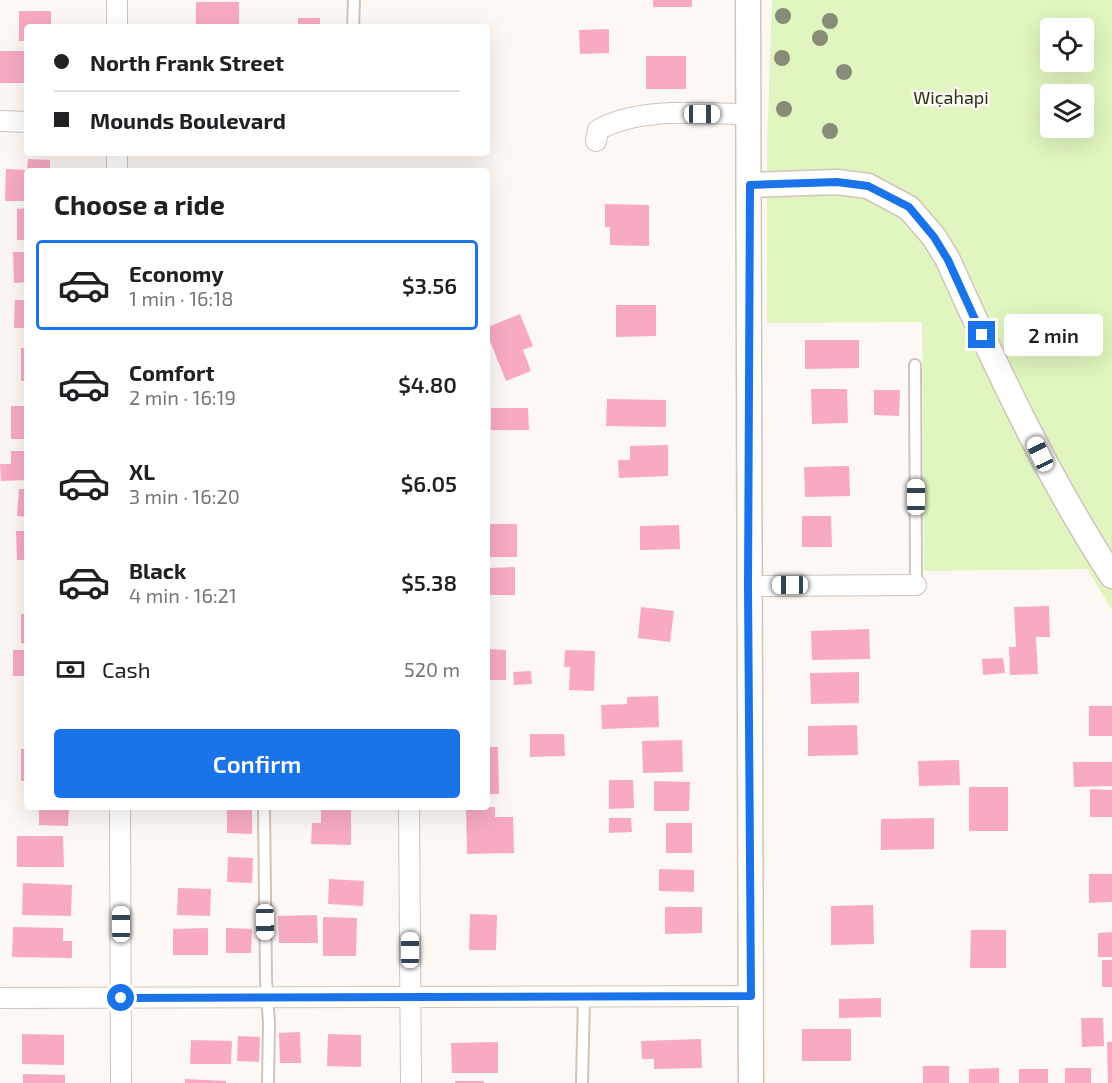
<!DOCTYPE html>
<meta charset="utf-8">
<style>
body{margin:0;font-family:"Exo 2",sans-serif;background:#f2f2f2;color:#202124;height:100vh;display:flex;flex-direction:column;font-size:22px;white-space:nowrap}
*{box-sizing:border-box;margin:0}
p{font-size:20px;color:#757577}
.icon{flex:none;width:33px;height:33px;fill:none;stroke:currentColor;stroke-width:2;stroke-linecap:round;stroke-linejoin:round}
.map{position:relative;flex:1;overflow:hidden}
.drawer{position:absolute;left:24px;top:168px;width:466px;height:642px;display:flex;flex-direction:column;background:#fff;border-radius:6px;box-shadow:0 6px 24px #0002}
.drawer>*{flex:none}
.banner{position:absolute;left:24px;top:24px;width:466px;height:132px;border-radius:6px;box-shadow:0 6px 24px #0002;display:grid;align-content:center;height:132px;padding:0 30px;background:#fff}
.buttons{position:absolute;left:1040px;top:18px;display:grid;gap:12px}
.buttons a{display:grid;place-items:center;width:54px;height:54px;border-radius:6px;background:#fff;box-shadow:0 6px 24px #0002;font-size:30px}
.end{position:absolute;width:27px;height:27px;margin:-14px;border:8px solid #1a73e8;background:#fff;box-shadow:0 0 0 3px #fff}
.from{border-radius:50%}
.bubble{position:absolute;height:42px;border-radius:6px;background:#fff;box-shadow:0 6px 24px #0002;font-size:20px;font-weight:600;line-height:42px;text-align:center}
.car{position:absolute;width:18px;height:36px;margin:-18px -9px;border-radius:8px;box-shadow:0 0 4px 2px #0007;background:linear-gradient(#fff 24%,#345 0 40%,#fff 0 76%,#345 0 86%,#fff 0)}
.banner b{display:flex;align-items:center;gap:21px;height:57px;font-size:22px}
.banner b+b{border-top:2px solid #e0e0e0}
.banner i{width:15px;height:15px;background:#202124}
ul{padding:0;list-style:none}
li{display:flex;align-items:center;gap:18px;height:90px;margin:0 12px 9px;padding:0 18px;border:3px solid transparent;border-radius:6px}
li div{flex:1}
li b{display:block;font-size:22px}
li em{font-style:normal;font-weight:600}
li.on{border-color:#1a73e8}
li>.icon{width:54px;height:54px;stroke-width:1.5}
h2{padding:0 30px;font-size:27px;line-height:72px}
.pay{display:flex;align-items:center;gap:15px;height:66px;padding:0 30px;font-size:22px}
.pay p{margin-inline-start:auto}
.button{display:flex;gap:12px;margin-top:auto;padding:12px 30px}
.button a{flex:1;height:69px;border-radius:6px;background:#1a73e8;color:#fff;font-size:24px;font-weight:600;line-height:69px;text-align:center}
.map>svg:first-child{display:block}
</style>
<div class="map">
<svg width="1112" height="1083" viewBox="0 0 1112 1083">
<rect width="100%" height="100%" fill="#fdf8f4"/>
<path fill="#e0f5bf" fill-rule="evenodd" d="M772,0H1112V610L1087,569L924,571L922,322L767,323V148ZM1050,28H1083V62H1050ZM1050,94H1083V128H1050Z"/>
<path fill="#f7aac2" d="M653,0H692V7H653Z
M196,2H239V27H196Z
M19,11H51V27H27V41H19Z
M298,18H320V27H298Z
M609,29V53L580,54L579,30Z
M488,36H490V57H488Z
M0,51H27V83H0Z
M646,56H686V89H646Z
M28,159L50,160V171H27Z
M6,169L27,170V201H5Z
M605,204L649,205V246L610,245V227H605Z
M27,208V240H17V209Z
M13,252H27V282L14,283Z
M15,300H27V328H14Z
M616,305H656V336L616,337Z
M520,314L533,346L523,350L531,371L506,381L488,336V327Z
M805,340H859V368L805,369Z
M21,348H27V381H21Z
M811,389H847L848,423L812,424Z
M874,390H900L899,416L874,415Z
M607,399L666,400V427L606,426Z
M11,406H27V439H11Z
M491,408H528L529,430H491Z
M668,445V476L619,478L618,460H630V446Z
M11,451H27V480L1,481L0,464H11Z
M849,466L850,496L805,497L804,467Z
M19,489H27V517L17,516Z
M802,516H831L832,547H802Z
M488,524H517V557H488Z
M679,525L680,549L640,550V526Z
M16,531H27V560H17Z
M515,567V595H488V568Z
M24,579H27V598H25Z
M1049,606L1050,637H1036L1038,674L1010,675L1009,647H1016L1014,607Z
M641,607L674,611L670,642L638,638Z
M21,614H27V644L21,643Z
M869,629L870,659L812,660L811,631Z
M488,649L506,650V680H488Z
M13,650H27V676H13Z
M565,650L595,651L594,691L569,690L570,667H564Z
M1003,658L1005,673L983,675L982,659Z
M531,671L532,684L514,685L513,672Z
M859,672V703L811,704L810,673Z
M25,696H27V721H24Z
M658,696L659,727L602,729L601,705L627,704V697Z
M1089,706H1112V736H1089Z
M857,725L858,755L808,756V726Z
M530,734H564L565,756L530,757Z
M682,740L683,772L643,773L642,741Z
M488,747H498L499,794H488Z
M21,749H27V781H21Z
M959,760L960,785L919,786L918,761Z
M1073,762H1112V786L1074,787Z
M609,780H633L634,808L609,809Z
M654,781L690,782L689,811H654Z
M969,787H1008V831H969Z
M1090,789L1112,790V817H1090Z
M39,807H69L68,826L39,825Z
M227,807H252V834L227,833Z
M495,807V817H513L514,853L467,854L466,808Z
M321,809H351V845L311,844L312,823H321Z
M609,818H631L632,832L609,833Z
M934,818V849L881,850V819Z
M666,823H692V853H666Z
M17,836H63L64,867H17Z
M228,857L253,858L252,883L227,882Z
M659,869L694,870V892L659,891Z
M1089,874H1112V902L1089,903Z
M329,879L364,881L363,906L328,904Z
M23,883L72,885L71,916L22,915Z
M178,888L211,889L210,916L177,915Z
M873,905L874,944L831,945V906Z
M665,907H702V933L665,934Z
M470,914L497,915L496,950H469Z
M317,915L318,943H279L278,916Z
M323,917L357,918L356,956H323Z
M13,927L63,928V941H72V958L12,957Z
M208,928V955H173V929Z
M226,928L252,929L251,953H226Z
M971,930H1006V968H970Z
M1112,932V957H1098V933Z
M1102,960H1112V987H1102Z
M881,998V1017L839,1018V999Z
M1081,1018H1103L1104,1046L1082,1047Z
M802,1029H851V1061H802Z
M300,1032L301,1063H280L279,1033Z
M22,1034L64,1035V1065L22,1064Z
M328,1034L361,1035V1067L327,1066Z
M238,1036L260,1037L259,1062L237,1061Z
M701,1039L702,1068L654,1069V1059H642L641,1041Z
M191,1040L232,1041L231,1064H190Z
M498,1042V1073H452L451,1043Z
M1107,1042H1112V1083H1108Z
M923,1066H949V1083H923Z
M999,1068V1083H969V1069Z
M1065,1068H1091V1083H1065Z
M1019,1069H1048V1083H1019Z
M23,1074L65,1075V1083H23Z
M185,1079L226,1081V1083H185Z
M455,1081H484V1083H455Z"/>
<g fill="none" stroke-linecap="round" stroke-linejoin="round">
<g stroke="#d1c4ba" stroke-width="14">
<path id="service" d="M353,27L354,0
M915,365L916,585
M264,807L266,979L269,1023L268,1083
M582,1083L584,997"/>
</g>
<g stroke="#d1c4ba" stroke-width="22">
<path id="minor" d="M117,0V27
M0,121L27,122
M596,141L598,130C639,106 704,114 750,114
M117,153V171
M748,586L916,585
M120,807L121,1083
M409,807L411,1083
M0,998L751,996"/>
</g>
<g stroke="#d1c4ba" stroke-width="27">
<path id="tertiary" d="M748,0L751,1083
M750,185L837,182L868,186L909,208L934,237L948,260C997,369 1047,476 1112,576"/>
</g>
<use href="#service" stroke="#fff" stroke-width="10"/>
<use href="#minor" stroke="#fff" stroke-width="20"/>
<use href="#tertiary" stroke="#fff" stroke-width="24"/>
</g>
<g fill="#888c77">
<circle cx="783" cy="16" r="8"/>
<circle cx="830" cy="21" r="8"/>
<circle cx="820" cy="38" r="8"/>
<circle cx="782" cy="58" r="8"/>
<circle cx="844" cy="72" r="8"/>
<circle cx="784" cy="109" r="8"/>
<circle cx="830" cy="131" r="8"/>
</g>
<g fill="none" stroke-linecap="round" stroke-linejoin="round">
<path stroke="#1a73e8" stroke-width="8" d="M121,998L751,996L748,586L750,185L837,182L868,186L909,207L934,237L948,260L982,335"/>
</g>
<g text-anchor="middle" dominant-baseline="central" stroke-width="5" stroke-linejoin="round" paint-order="stroke">
<g font-size="18" fill="#283410" stroke="#fdf8f4">
<text x="951" y="97">Wic̣aḣapi</text>
</g>
</g>
</svg>
<div class="buttons">
<a><svg class="icon" aria-label="locate" viewBox="0 0 24 24"><circle cx="12" cy="12" r="6"/><path d="M12 2v4M12 18v4M2 12h4M18 12h4"/></svg></a>
<a><svg class="icon" aria-label="layers" viewBox="0 0 24 24"><path d="M12 4l9 5-9 5-9-5zM3 14l9 5 9-5"/></svg></a>
</div>
<i class="end from" style="left:121px;top:998px"></i>
<i class="end" style="left:982px;top:335px"></i>
<div class="bubble" style="left:1004px;top:314px;width:99px">2 min</div>
<i class="car" style="left:702px;top:114px;rotate:90deg"></i>
<i class="car" style="left:1040px;top:454px;rotate:335deg"></i>
<i class="car" style="left:916px;top:497px;rotate:0deg"></i>
<i class="car" style="left:790px;top:585px;rotate:270deg"></i>
<i class="car" style="left:265px;top:922px;rotate:179deg"></i>
<i class="car" style="left:121px;top:924px;rotate:0deg"></i>
<i class="car" style="left:410px;top:950px;rotate:0deg"></i>
<div class="banner">
<b><i class="from"></i>North Frank Street</b>
<b><i></i>Mounds Boulevard</b>
</div>
<section class="drawer">
<h2>Choose a ride</h2>
<ul>
<li class="on"><svg class="icon" aria-label="car" viewBox="0 0 24 24"><path d="M5 17H2v-5l4-1 3-4h7l3 4 3 1v5h-3M9 17h6M6 11h13"/><circle cx="7" cy="17" r="2"/><circle cx="17" cy="17" r="2"/></svg><div><b>Economy</b><p>1 min · 16:18</p></div><em>$3.56</em></li>
<li><svg class="icon" aria-label="car" viewBox="0 0 24 24"><path d="M5 17H2v-5l4-1 3-4h7l3 4 3 1v5h-3M9 17h6M6 11h13"/><circle cx="7" cy="17" r="2"/><circle cx="17" cy="17" r="2"/></svg><div><b>Comfort</b><p>2 min · 16:19</p></div><em>$4.80</em></li>
<li><svg class="icon" aria-label="car" viewBox="0 0 24 24"><path d="M5 17H2v-5l4-1 3-4h7l3 4 3 1v5h-3M9 17h6M6 11h13"/><circle cx="7" cy="17" r="2"/><circle cx="17" cy="17" r="2"/></svg><div><b>XL</b><p>3 min · 16:20</p></div><em>$6.05</em></li>
<li><svg class="icon" aria-label="car" viewBox="0 0 24 24"><path d="M5 17H2v-5l4-1 3-4h7l3 4 3 1v5h-3M9 17h6M6 11h13"/><circle cx="7" cy="17" r="2"/><circle cx="17" cy="17" r="2"/></svg><div><b>Black</b><p>4 min · 16:21</p></div><em>$5.38</em></li>
</ul>
<div class="pay"><svg class="icon" aria-label="cash" viewBox="0 0 24 24"><path d="M3 7h18v10H3z"/><circle cx="12" cy="12" r="2"/></svg>Cash<p>520 m</p></div>
<div class="button"><a>Confirm</a></div>
</section>
</div>
